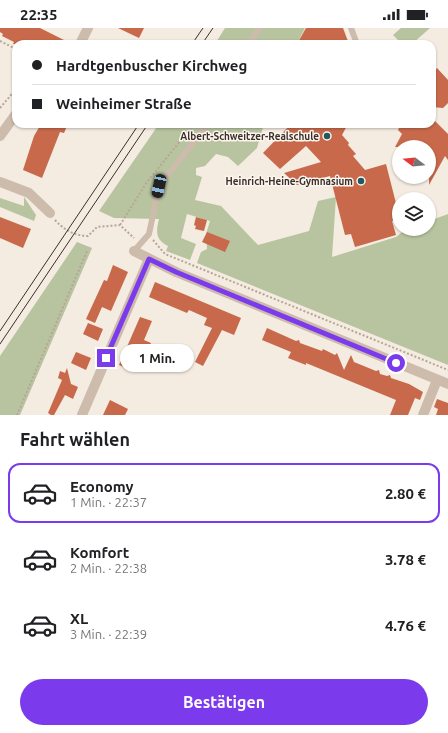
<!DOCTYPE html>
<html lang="de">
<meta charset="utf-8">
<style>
body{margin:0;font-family:Ubuntu,sans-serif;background:#f2f2f2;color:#202124;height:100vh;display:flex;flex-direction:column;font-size:15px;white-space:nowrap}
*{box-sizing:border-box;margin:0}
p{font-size:13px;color:#757577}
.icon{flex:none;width:22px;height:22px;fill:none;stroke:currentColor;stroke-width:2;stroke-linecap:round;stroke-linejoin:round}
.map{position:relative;height:387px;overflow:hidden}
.panel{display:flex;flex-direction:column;background:#fff;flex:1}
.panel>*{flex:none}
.top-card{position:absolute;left:12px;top:12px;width:424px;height:88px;border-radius:12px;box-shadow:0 1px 3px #0004;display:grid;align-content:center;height:88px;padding:0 20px;background:#fff}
.needle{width:26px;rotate:286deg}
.fabs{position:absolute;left:392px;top:112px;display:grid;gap:8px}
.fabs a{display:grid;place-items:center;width:44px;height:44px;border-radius:50%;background:#fff;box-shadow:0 1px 3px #0004;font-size:20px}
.end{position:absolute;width:18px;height:18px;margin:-9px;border:5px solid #7c3aed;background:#fff;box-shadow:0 0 0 2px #fff}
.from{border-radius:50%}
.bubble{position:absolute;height:28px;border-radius:14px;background:#fff;box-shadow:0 1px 3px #0004;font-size:13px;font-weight:600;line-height:28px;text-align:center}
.car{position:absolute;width:12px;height:24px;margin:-12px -6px;border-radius:5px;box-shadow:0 0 3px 1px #0007;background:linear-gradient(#222 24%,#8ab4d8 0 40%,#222 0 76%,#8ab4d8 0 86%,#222 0)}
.top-card b{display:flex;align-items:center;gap:14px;height:38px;font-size:15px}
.top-card b+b{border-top:1px solid #e0e0e0}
.top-card i{width:10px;height:10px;background:#202124}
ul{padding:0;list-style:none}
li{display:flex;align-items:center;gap:12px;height:60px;margin:0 8px 6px;padding:0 12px;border:2px solid transparent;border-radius:12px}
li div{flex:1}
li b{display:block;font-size:15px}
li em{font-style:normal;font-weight:600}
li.selected{border-color:#7c3aed}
li>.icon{width:36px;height:36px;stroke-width:1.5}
h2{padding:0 20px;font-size:18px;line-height:48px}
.button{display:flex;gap:8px;margin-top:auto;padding:8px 20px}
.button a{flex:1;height:46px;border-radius:24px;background:#7c3aed;color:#fff;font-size:16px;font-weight:600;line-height:46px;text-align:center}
.status{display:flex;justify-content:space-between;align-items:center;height:28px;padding:0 20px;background:#fff;direction:ltr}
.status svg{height:11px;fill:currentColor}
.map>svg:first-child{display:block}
</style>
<div class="status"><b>22:35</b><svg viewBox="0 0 49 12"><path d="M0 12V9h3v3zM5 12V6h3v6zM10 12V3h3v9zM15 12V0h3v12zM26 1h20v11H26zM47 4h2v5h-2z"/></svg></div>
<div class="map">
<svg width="448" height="387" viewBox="0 0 448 387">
<rect width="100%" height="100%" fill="#f4ebe1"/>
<path fill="#b8c4a0" d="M225,0H305L297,16H215Z
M401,0H430L412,16H402L393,7Z
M159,96H264L257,120L238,138L228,129L216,126L205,138L196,140V147L202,149L195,172L221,178L258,217L309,203L318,173L336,169L332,229L396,209L406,201H429V193L448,186V337L197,235L201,224L207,221L206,206L210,193L187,186L181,210L196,216L190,232L166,223L168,218C155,212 156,203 159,191L114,190L99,183Z
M24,169L36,187L34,193L0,179V170L24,178Z
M77,214L92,220L20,387H0V328Z"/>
<path fill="#c8694b" d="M0,0H40L72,16H13L14,14L2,8L3,6L0,4Z
M118,0H144L139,10Z
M306,0H343L349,16H297Z
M437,40L448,52V75L443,80L432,79V45Z
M432,90L448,106V132L445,128L429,157V119H395L402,106L398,102L401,96H432Z
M41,96H68L64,105L60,104L42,150L23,142L34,108Z
M291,96H298L301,99L308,96H348L342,107L349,115L348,117L356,126L353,128L365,142L386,136L399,187V191L392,193L396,207L355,219L351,206L345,207L330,148L297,157L284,145L321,134L306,118L280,141L263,125Z
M0,189L31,201L23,220L0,210Z
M196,189L207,192L204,203L195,201L196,198L194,197Z
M207,204L230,213L225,224L202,214Z
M113,237L128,244L111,283L102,279L95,295L86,291L104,252L107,253Z
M155,254L241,290L234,307L222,302L203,338L195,334L212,300L204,297L207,290L189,282L187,285L149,269Z
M140,289L152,293L144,312L151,315L146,327L136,322L128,341L119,337Z
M88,295L103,301L98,313L83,306Z
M267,300L296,313L299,312L300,315L322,323L323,321L335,327L337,325L344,342L351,327L354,334L376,343L379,342L380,346L387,348L390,347L391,350L409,356L423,364L420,372L415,370L408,387H390L396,372L306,335V337L288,330L291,324L262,312Z
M76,324L91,330L86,342L71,335Z
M67,340L71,356L78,359L73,371L65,367L54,387H51L48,385L62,352L58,350L60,343L65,345Z
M437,371L448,375V387H436L438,381L434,379Z
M110,372L128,381L125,387H103Z"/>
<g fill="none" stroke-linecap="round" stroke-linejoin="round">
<path stroke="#b9a596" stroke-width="2" stroke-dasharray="2 2" stroke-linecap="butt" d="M0,13L16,21
M0,80L16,61
M55,192C64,202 75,208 88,208L97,199L120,197L134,210
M120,197L147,154L194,96
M153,212L165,226L448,342
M17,387L87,223"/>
<path stroke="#cdbbac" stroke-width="6" d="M351,0L357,16
M248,16L260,0
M134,223L149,206L159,158L208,96"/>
<path stroke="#cdbbac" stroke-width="10" d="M80,16L88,0
M0,108L16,86
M0,154L29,165L50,185
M134,223L176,244L448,356
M82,387L149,231
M423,387L437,352"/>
<path stroke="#3b302b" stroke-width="1" d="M192,16L203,0
M202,16L213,0
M0,303L139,96
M0,316L148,96"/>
</g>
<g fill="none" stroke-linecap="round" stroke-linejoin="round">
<path stroke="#7c3aed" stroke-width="5" d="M106,330L149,231L176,244L396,335"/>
</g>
<g fill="#1f5a5e" stroke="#fbf5ee" stroke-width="1.5">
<circle cx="327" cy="108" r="4"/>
<circle cx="361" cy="153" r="4"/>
</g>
<g text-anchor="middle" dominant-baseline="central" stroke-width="3" stroke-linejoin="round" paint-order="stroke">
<g font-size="10" font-weight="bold" fill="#3b302b" stroke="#fbf5ee" text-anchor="end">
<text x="319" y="108">Albert-Schweitzer-Realschule</text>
<text x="353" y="153">Heinrich-Heine-Gymnasium</text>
</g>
</g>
</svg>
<div class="fabs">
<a><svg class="needle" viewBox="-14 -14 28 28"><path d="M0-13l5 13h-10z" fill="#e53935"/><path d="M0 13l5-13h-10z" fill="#757577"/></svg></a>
<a><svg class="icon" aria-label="layers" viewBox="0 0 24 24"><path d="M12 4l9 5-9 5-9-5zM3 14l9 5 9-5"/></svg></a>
</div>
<i class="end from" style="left:396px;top:335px"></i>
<i class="end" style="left:106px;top:330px"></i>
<div class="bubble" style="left:120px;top:316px;width:74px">1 Min.</div>
<i class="car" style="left:159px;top:158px;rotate:192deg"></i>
<div class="top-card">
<b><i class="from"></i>Hardtgenbuscher Kirchweg</b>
<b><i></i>Weinheimer Straße</b>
</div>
</div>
<section class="panel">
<h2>Fahrt wählen</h2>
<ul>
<li class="selected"><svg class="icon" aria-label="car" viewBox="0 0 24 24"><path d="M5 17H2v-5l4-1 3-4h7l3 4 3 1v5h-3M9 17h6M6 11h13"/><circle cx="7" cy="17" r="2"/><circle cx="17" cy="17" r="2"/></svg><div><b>Economy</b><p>1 Min. · 22:37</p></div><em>2.80 €</em></li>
<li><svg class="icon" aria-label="car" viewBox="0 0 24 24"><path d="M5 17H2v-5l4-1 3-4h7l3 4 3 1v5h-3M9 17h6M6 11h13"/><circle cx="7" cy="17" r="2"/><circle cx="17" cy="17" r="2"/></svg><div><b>Komfort</b><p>2 Min. · 22:38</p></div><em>3.78 €</em></li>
<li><svg class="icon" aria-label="car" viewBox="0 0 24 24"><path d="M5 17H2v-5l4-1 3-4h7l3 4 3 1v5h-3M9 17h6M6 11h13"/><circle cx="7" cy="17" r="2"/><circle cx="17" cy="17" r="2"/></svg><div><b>XL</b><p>3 Min. · 22:39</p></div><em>4.76 €</em></li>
</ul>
<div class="button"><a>Bestätigen</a></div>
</section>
